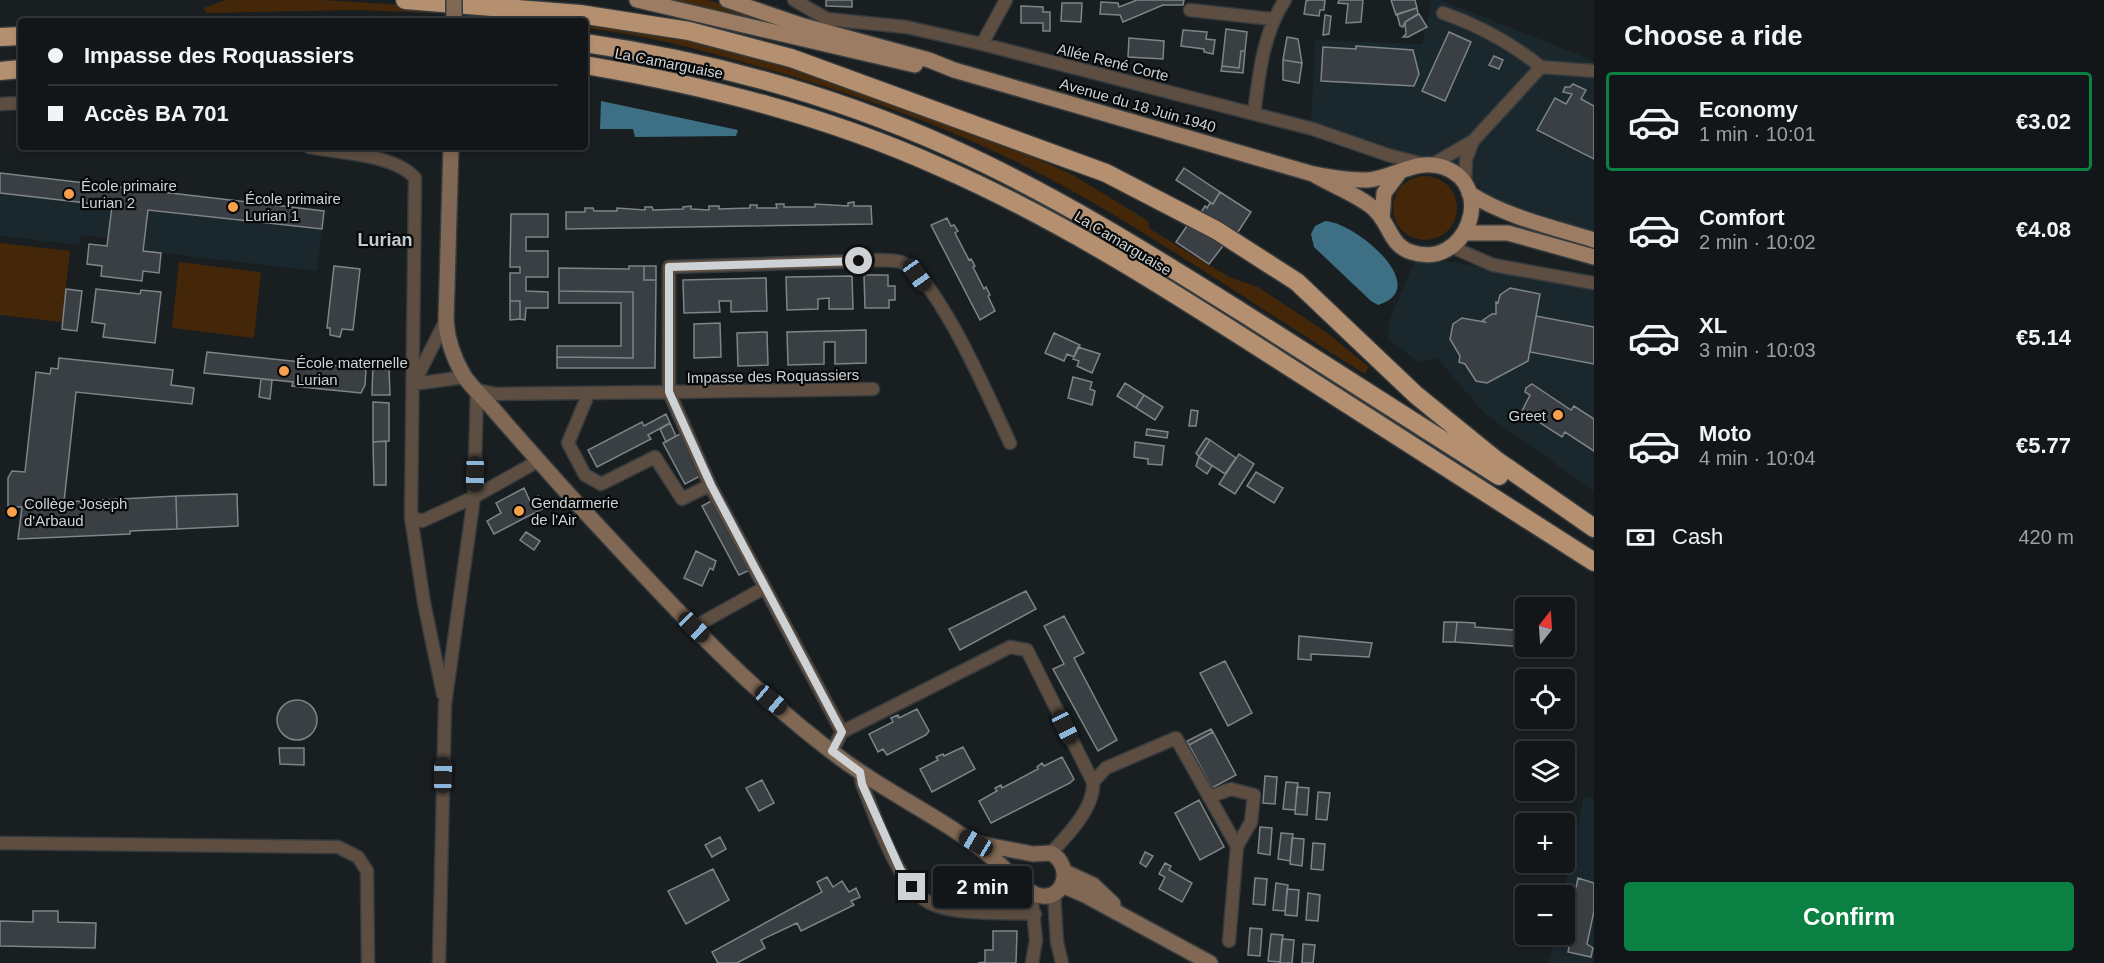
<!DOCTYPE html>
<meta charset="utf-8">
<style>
body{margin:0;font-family:Helvetica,sans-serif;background:#202326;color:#f1f3f6;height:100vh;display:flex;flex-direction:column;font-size:22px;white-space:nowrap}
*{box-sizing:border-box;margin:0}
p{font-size:20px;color:#9d9fa2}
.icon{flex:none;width:33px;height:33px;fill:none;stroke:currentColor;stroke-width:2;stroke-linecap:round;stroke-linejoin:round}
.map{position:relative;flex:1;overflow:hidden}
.sheet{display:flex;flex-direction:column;background:#131619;width:510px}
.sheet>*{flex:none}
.guide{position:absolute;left:18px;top:18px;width:570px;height:132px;border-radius:6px;box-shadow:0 3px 9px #0003,0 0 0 2px #323538;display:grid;align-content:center;height:132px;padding:0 30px;background:#131619}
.needle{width:39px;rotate:17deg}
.controls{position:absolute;left:1515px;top:597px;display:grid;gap:12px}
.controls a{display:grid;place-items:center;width:60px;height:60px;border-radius:6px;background:#131619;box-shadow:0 3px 9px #0003,0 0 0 2px #323538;font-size:30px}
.end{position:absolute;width:27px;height:27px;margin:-14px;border:8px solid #ced2d4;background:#111;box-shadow:0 0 0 3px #111}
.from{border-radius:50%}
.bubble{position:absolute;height:42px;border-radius:6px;background:#131619;box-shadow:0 3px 9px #0003,0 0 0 2px #323538;font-size:20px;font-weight:600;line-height:42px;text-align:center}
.car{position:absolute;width:18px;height:36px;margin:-18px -9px;border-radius:8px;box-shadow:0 0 4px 2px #0007;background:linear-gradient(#222 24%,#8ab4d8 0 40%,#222 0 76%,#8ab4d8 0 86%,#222 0)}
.guide b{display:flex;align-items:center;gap:21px;height:57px;font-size:22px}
.guide b+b{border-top:2px solid #323538}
.guide i{width:15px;height:15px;background:#f1f3f6}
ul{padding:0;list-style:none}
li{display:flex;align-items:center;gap:18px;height:99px;margin:0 12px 9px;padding:0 18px;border:3px solid transparent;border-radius:6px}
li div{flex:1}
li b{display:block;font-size:22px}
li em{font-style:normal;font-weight:600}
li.selected{border-color:#0b8043}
li>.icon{width:54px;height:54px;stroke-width:1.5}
h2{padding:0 30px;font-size:27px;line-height:72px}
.pay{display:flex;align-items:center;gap:15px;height:66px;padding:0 30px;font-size:22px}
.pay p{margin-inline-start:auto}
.button{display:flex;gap:12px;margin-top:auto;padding:12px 30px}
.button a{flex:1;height:69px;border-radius:6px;background:#0b8043;color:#fff;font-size:24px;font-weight:600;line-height:69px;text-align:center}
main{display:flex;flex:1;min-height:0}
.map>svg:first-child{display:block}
</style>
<main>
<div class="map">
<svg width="1594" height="963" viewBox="0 0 1594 963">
<rect width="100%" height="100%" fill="#191e21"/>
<path fill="#1a272c" d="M1432,0H1440L1580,55L1594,63V233L1486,198L1479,185L1311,124L1315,40L1422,44Z
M0,173L324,211L317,271L161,253L159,273L144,271L142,281L101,276L102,266L87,264L89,244L107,246L108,238L81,235L79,245L0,236Z
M1415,260L1455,262L1594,290V491L1485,414L1437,358L1420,363L1388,340L1389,322Z
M1584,796L1594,799V963H1549L1555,935L1564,934L1563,895Z"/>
<path fill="#442709" d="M225,0H322L437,7V13L355,10L206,13L204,8Z
M669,0H708L793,28L791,31Z
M585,22L723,45L918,108L1051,165L1073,175L1148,221L1150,229L1229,277L1258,287L1326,332L1369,367L1365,374C1272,316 1180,253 1085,198C981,138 868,97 753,65C698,49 642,34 585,28Z
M1393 208a32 32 0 1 1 64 0a32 32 0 1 1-64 0Z
M0,243L70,251L62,322L0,315Z
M179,262L261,272L254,338L172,328Z"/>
<path fill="#3e7085" d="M601,101L738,130L736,136L635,137L633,129H600Z
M1325,221C1355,222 1434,288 1378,305L1371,301L1314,247L1311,234L1315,226Z"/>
<path fill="#393f42" stroke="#7e8589" stroke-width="1.5" d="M826,0H852V7L826,6Z
M1137,0H1184L1183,5H1163L1123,22L1120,15L1100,14L1101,2L1118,3L1119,7Z
M1309,0H1325L1324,10H1320L1319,16L1304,14L1306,1Z
M1339,0H1363L1361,22L1346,23L1348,4L1338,3Z
M1391,0H1415L1417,8L1396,15Z
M1062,3H1082L1081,22L1061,21Z
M1021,6L1043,7V12H1050V31H1043V23H1021Z
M1417,8L1418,14L1405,22L1403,27L1400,26L1397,14Z
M1419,14L1427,27L1408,37H1403L1406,34L1405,22Z
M1325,15L1331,16L1329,34L1323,35Z
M1226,29L1247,32L1245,51H1241L1239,68L1222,66Z
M1183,30L1207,32L1206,39L1215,40L1213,54L1204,52V49L1181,46Z
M1449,32L1471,42L1445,101L1422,91Z
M1287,37L1298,39L1302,63L1283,60Z
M1129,38L1164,41L1163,59L1128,57Z
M1356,46L1413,50L1419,74L1414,86L1321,81L1323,47L1356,49Z
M1241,51H1245L1243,73L1221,71L1222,66L1239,68Z
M1494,56L1503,60L1499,69L1489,65Z
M1283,60L1302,63L1299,83L1283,80Z
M1573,84L1586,90L1581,99L1594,106V159L1537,130L1555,98L1566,104L1572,94L1563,92L1565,87H1570Z
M1184,168L1220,192L1213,204L1176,180Z
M0,173L324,211L322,229L148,210L143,251L161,253L159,273L143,271L142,281L101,276L102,266L87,264L89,244L107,246L112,206L0,193Z
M1220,192L1251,212L1236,235L1233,233L1209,264L1176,242L1191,220L1194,223L1205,206L1207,208L1210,203L1213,204Z
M854,202V206H871L872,224L566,229V212H585V208H593L594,211H617V208L645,210V207H652L653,210L683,209V207L691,206V209L709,210V206H719V209L750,208V205H757V208H777L776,204H784V207H815V204L848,206V203Z
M511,214H548V237H526V251H548V277H526V291L548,292V308H526L525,320L520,319V301H510V273H520V267H510Z
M947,218L951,226L954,225L958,231L955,233L969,260L971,259L975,266L973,267L984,289L986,287L990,295L988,296L995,311L980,320L931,225Z
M334,266L360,269L353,330L342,329L340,337L330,335V328H327Z
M629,266H644V280H656L655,368H557V357L633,358V292L559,291V268L629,269Z
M644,266H656V280H644Z
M864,275H888V286H895V300H889V308H865Z
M852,276L853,309H829V298L818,299V309L787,310L786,277Z
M766,278L767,311L731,312V301H719L720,312L684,313L683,280Z
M1510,288L1540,294L1528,361L1487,383L1476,381L1465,364L1459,362L1460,356L1450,339L1453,324L1462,318L1485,322L1483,320L1492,314H1496V302L1498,303L1500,295Z
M66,289L82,291L77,331L62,329Z
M96,289L140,294L141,290L161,292L155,343L103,337L105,324L92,322Z
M559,291L633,292V358L557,357V346H621V303H559Z
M510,301H520V319L510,320Z
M1536,316L1594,327V364L1530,352Z
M720,323L721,357L694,358V324Z
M866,330V363L835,364V342H824V364L788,365L787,332Z
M767,332L768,365L738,366L737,333Z
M1054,333L1080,345L1074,357L1067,354L1064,361L1045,353Z
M1078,347L1100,354L1092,373L1077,366L1079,361L1073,359Z
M207,352L366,369L365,385L361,393L292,386L293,382L204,373Z
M59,358L173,370L171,385L194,388L192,404L76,392L64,502L176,496L177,529L130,531V534L18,539L22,507H8V478L12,471L25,472L36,372L50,374L51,368L58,369Z
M373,363H377L380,369H389L390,395H372Z
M1073,377L1092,382L1090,389L1095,391L1092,405L1068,398Z
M261,379L272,380L270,399L259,397Z
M1125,383L1144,395L1136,408L1117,396Z
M1532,384L1571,410L1574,406L1594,419V451L1565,432L1562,437L1522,411L1530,395L1525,392L1526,388Z
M1144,395L1163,407L1155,420L1136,408Z
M373,402L389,403V441L373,442Z
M1191,410L1198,411L1196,426H1189Z
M666,414L670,423L648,435L651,439L597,467L588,450L642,422L644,426Z
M670,423L676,436L666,442L660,429Z
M1147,429L1168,432L1167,438L1146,435Z
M680,434L702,475L685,484L663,443Z
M1206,438L1210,440L1199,457L1196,453Z
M1210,440L1236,458L1225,474L1199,457Z
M386,441V485H374L373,442Z
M1135,442L1164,446L1162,465L1148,464V459L1134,457Z
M1239,454L1254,464L1235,494L1219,484Z
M1199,457L1212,466L1207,474L1196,466Z
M1256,472L1283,488L1274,503L1247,486Z
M524,488L530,501L538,496L544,508L494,534L487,521L501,513L496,503Z
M237,494L238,526L177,529L176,496Z
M713,500L750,570L739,575L702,506Z
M526,532L540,541L534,550L520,540Z
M696,551L716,561L713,570L710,568L702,586L684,578Z
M1026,591L1036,609L960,650L949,629Z
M1064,616L1084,653L1074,658L1117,740L1098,751L1053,669L1064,664L1044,626Z
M1444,622H1457L1455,642H1443Z
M1457,622L1475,623V627L1526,631L1525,647L1455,642Z
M1299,636L1372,643L1369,657L1311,654V660L1298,659Z
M1225,661L1252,713L1228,726L1200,673Z
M277 720a20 20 0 1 1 40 0a20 20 0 1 1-40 0Z
M917,709L929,731L926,735L887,755L883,749L878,752L869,734L893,722L891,718L898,715L899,718Z
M1211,729L1213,732L1189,745L1187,741Z
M1213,732L1236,775L1212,788L1189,745Z
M963,747L975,769L932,792L920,769L938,760L936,757L943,754L944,756Z
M279,748H304V765L280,764Z
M1062,757L1074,779L1070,783L991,823L979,801L997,791L995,788L1001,785L1002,788L1038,769L1037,767L1042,763L1044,766Z
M1265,776L1277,777L1275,804L1263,803Z
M762,780L774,803L759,811L746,788Z
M1286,782L1298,783L1295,810L1283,809Z
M1297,787L1309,788L1307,815L1295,814Z
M1318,792L1330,793L1327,820L1316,819Z
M1199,800L1224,847L1200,860L1175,813Z
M1260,827L1272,828L1270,855L1258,853Z
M1281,833L1293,834L1290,861L1278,859Z
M720,837L726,849L712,857L705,845Z
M1292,838L1304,839L1302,866L1290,864Z
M1313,843L1325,844L1323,870L1311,869Z
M1145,852L1153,856L1146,867L1140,863Z
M1165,863L1171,866L1169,870L1192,883L1182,902L1159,889L1165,877L1159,874Z
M713,869L729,900L686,924L668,891Z
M827,877L833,887L842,881L849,892L856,888L860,897L851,901L854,905L801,931L797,923L761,940L765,948L737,963H718L712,952L822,892L817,882Z
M1255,878L1267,879L1265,905L1253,904Z
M1578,878L1594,883V911L1587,944L1593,948L1591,957L1568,952L1570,942L1565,941Z
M1276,883L1288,885L1285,911L1273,910Z
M1287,889L1299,890L1297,916L1285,915Z
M1308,893L1320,895L1318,921L1306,920Z
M33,911H58V922L96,923L95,948L0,946V921L33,922Z
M1250,928L1262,929L1260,956L1248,955Z
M993,931H1017L1016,963H978L985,962V950H993Z
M1271,934L1283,935L1280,962L1268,961Z
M1282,939L1294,940L1292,963H1280Z
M1303,944L1315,945L1313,963H1302Z"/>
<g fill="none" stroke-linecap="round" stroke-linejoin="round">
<g stroke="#363b3e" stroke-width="15">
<path id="street" d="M794,0L827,19L906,27L982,44L1313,129L1388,155L1423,164
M1190,10L1272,19
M1443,13C1480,26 1510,42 1541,67
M982,44L1006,0
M0,104L21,103
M1254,114C1259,74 1263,33 1285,0
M309,147C339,153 394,154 415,178L411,517L424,603L443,694
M1433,164L1473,141L1541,67L1594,71
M1465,185L1466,159L1473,141
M1452,247L1493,265L1594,283
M415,381L446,320
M413,384L465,377
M873,389L669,392V267L883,260C888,261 896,260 901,262C937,275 993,407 1010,443
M588,395L568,443L585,475L601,484L655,457L682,499L710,485
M411,517L422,521L474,497L538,461
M694,627L764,588
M842,732L1010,647L1027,650L1093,782C1095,807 1068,835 1051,853
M860,772L862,784C876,817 897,886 930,903C955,916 1006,912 1035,914
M1093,782L1106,768L1176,738L1237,846
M1209,797L1231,789L1254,795L1251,822L1237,846L1229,941
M0,843L338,847L358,857L367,871L368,963
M1031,892L1036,940L1032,963
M1054,893L1057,942L1062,963
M439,963L445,704L474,497L477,390L496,394L669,392L710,485L842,732L832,751"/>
</g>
<g stroke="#363b3e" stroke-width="18">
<path id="secondary" d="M451,147L446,320C447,339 454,359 464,376C472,388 485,399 494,410C520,440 546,469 572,498C658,590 742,686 843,760C892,796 949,821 995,860C1005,868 1026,892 1037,895C1065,903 1074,866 1051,853L1033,854L976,843
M1065,872L1093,885L1113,904
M1062,885L1085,895L1210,963"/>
</g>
<g stroke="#363b3e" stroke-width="18">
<path id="primary" d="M637,0L915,65
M727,0L804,26L929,60L954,70L1313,174C1331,177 1350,181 1368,180C1394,178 1416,158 1443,167C1498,186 1466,271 1411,252C1390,245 1390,225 1376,211C1364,197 1330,185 1313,174
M1469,193C1506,217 1552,227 1594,240
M1382,219L1384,193L1399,173
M1465,233H1508L1594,257"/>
</g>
<g stroke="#363b3e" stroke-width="21">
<path id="highway" d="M405,0L580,14L689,31L791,58L1106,173L1216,230L1297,282L1416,395L1496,460L1594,528
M0,37L21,36
M585,43C709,61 835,96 949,147C1054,194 1151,255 1248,316C1331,369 1415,422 1499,476
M585,65C707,86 827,116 940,167C1059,219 1168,289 1277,359C1383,427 1488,494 1594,562
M0,71L21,69"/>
</g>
<use href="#street" stroke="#5d4e41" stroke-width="12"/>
<use href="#secondary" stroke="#806854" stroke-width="15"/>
<use href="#primary" stroke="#9c7d63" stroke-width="15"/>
<use href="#highway" stroke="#b59070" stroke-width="18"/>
<g stroke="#363b3e" stroke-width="18" stroke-linecap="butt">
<path id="secondary-bridge" d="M454,21V0"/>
</g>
<use href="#secondary-bridge" stroke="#806854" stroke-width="15"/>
</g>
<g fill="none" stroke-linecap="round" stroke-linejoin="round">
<path stroke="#ced2d4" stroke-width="8" d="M859,261L669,267V392L711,485L842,732L832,751L860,772L862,784L900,869L912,887"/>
</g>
<g fill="#f8a04b" stroke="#060809" stroke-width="2">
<circle cx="69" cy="194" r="6"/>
<circle cx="233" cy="207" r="6"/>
<circle cx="284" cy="371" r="6"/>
<circle cx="1558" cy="415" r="6"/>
<circle cx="519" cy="511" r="6"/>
<circle cx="12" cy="512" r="6"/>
</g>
<g text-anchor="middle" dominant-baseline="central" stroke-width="4.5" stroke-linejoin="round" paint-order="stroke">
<g font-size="15" fill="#ced2d4" stroke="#060809">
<text transform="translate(1113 62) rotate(14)">Allée René Corte</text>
<text transform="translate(669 63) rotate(11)">La Camarguaise</text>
<text transform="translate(1138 105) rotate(16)">Avenue du 18 Juin 1940</text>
<text transform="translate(1123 243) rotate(31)">La Camarguaise</text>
<text transform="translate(773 376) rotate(-1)">Impasse des Roquassiers</text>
</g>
<g font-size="15" fill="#ced2d4" stroke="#060809" text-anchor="start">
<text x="81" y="185">École primaire<tspan x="81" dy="17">Lurian 2</tspan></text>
<text x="245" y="198">École primaire<tspan x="245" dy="17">Lurian 1</tspan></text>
<text x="296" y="362">École maternelle<tspan x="296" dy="17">Lurian</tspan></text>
<text x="1546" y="415" text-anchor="end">Greet</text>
<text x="531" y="502">Gendarmerie<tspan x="531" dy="17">de l'Air</tspan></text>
<text x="24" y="503">Collège Joseph<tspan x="24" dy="17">d'Arbaud</tspan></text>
</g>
<g font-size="18" font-weight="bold" fill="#c4cbcf" stroke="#060809">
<text x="385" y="240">Lurian</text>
</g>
</g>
</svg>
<div class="controls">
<a><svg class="needle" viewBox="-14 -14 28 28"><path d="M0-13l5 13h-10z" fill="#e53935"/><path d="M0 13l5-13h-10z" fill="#9d9fa2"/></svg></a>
<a><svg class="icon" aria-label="locate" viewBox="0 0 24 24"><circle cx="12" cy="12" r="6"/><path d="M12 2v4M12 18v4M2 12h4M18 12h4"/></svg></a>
<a><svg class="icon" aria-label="layers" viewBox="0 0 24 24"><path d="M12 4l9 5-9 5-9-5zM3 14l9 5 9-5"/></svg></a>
<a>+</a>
<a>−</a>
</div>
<i class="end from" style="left:859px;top:261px"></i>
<i class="end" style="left:912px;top:887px"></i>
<div class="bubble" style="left:933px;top:866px;width:99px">2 min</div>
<i class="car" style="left:917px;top:275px;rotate:145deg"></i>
<i class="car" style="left:475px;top:474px;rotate:181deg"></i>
<i class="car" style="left:694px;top:627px;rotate:134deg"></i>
<i class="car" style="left:771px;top:700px;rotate:130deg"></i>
<i class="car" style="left:1065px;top:727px;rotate:154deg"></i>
<i class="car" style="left:443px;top:775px;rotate:1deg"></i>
<i class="car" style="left:976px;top:843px;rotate:300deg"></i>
<div class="guide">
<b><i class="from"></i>Impasse des Roquassiers</b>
<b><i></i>Accès BA 701</b>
</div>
</div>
<section class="sheet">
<h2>Choose a ride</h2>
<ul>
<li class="selected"><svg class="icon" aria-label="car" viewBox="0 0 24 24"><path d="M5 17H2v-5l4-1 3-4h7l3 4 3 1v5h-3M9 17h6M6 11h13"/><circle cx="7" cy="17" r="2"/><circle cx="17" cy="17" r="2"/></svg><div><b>Economy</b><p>1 min · 10:01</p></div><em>€3.02</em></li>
<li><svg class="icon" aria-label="car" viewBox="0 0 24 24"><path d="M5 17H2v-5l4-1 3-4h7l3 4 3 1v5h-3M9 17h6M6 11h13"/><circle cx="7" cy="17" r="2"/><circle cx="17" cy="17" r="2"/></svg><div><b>Comfort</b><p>2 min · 10:02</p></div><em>€4.08</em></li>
<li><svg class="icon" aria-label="car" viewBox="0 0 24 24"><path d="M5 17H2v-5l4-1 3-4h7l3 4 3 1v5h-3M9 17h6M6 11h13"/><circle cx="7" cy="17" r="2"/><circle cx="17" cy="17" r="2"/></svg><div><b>XL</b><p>3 min · 10:03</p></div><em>€5.14</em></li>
<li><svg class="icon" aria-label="car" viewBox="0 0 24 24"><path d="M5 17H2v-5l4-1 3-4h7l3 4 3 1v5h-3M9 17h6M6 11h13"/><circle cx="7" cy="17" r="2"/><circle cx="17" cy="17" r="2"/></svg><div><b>Moto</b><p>4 min · 10:04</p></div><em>€5.77</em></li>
</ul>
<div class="pay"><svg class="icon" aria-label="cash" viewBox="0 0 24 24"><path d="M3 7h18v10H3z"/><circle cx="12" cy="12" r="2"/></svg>Cash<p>420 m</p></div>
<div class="button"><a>Confirm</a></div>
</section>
</main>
